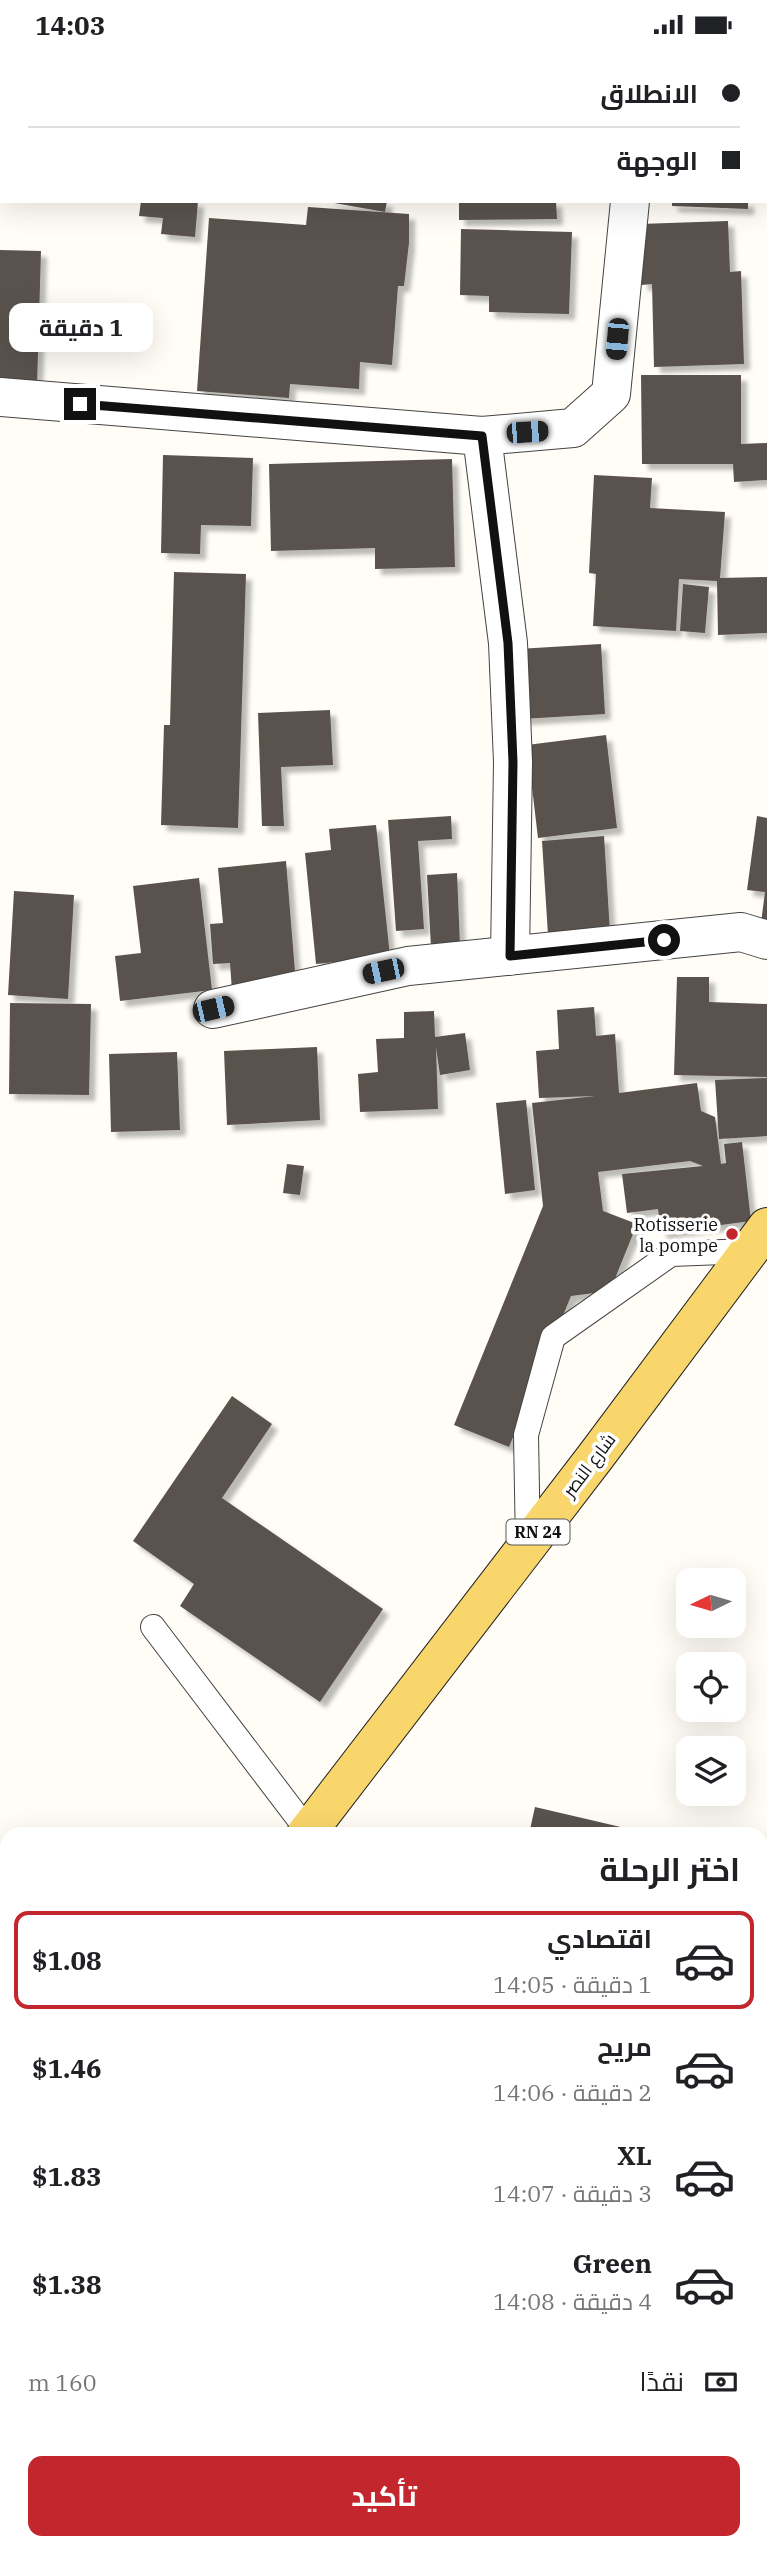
<!DOCTYPE html>
<html lang="ar">
<meta charset="utf-8">
<style>
body{margin:0;font-family:"IBM Plex Serif",Cairo,serif;background:#f2f2f2;color:#202124;direction:rtl;height:100vh;display:flex;flex-direction:column;font-size:26px;white-space:nowrap}
*{box-sizing:border-box;margin:0}
p{font-size:23px;color:#757577}
.icon{flex:none;width:38px;height:38px;fill:none;stroke:currentColor;stroke-width:2;stroke-linecap:round;stroke-linejoin:round}
.map{position:relative;flex:1;overflow:hidden;direction:ltr}
.panel{position:absolute;left:0px;top:1778px;width:768px;height:723px;display:flex;flex-direction:column;background:#fff;border-radius:21px 21px 0 0;box-shadow:0 7px 28px #0002;direction:rtl}
.panel>*{flex:none}
.banner{position:absolute;left:0px;top:0px;width:768px;height:154px;box-shadow:0 7px 28px #0002;direction:rtl;display:grid;align-content:center;height:154px;padding:0 28px;background:#fff}
.needle{width:46px;rotate:265deg}
.fabs{position:absolute;left:676px;top:1519px;display:grid;gap:14px}
.fabs a{display:grid;place-items:center;width:70px;height:70px;border-radius:14px;background:#fff;box-shadow:0 7px 28px #0002;font-size:35px}
.end{position:absolute;width:32px;height:32px;margin:-16px;border:9px solid #111;background:#fff;box-shadow:0 0 0 4px #fff}
.from{border-radius:50%}
.bubble{position:absolute;height:49px;border-radius:14px;background:#fff;box-shadow:0 7px 28px #0002;font-size:23px;font-weight:700;line-height:49px;text-align:center;direction:rtl}
.car{position:absolute;width:21px;height:42px;margin:-21px -10px;border-radius:9px;box-shadow:0 0 5px 2px #0007;background:linear-gradient(#222 24%,#8ab4d8 0 40%,#222 0 76%,#8ab4d8 0 86%,#222 0)}
.banner b{display:flex;align-items:center;gap:24px;height:66px;font-size:26px}
.banner b+b{border-top:2px solid #e0e0e0}
.banner i{width:18px;height:18px;background:#202124}
ul{padding:0;list-style:none}
li{display:flex;align-items:center;gap:21px;height:98px;margin:0 14px 10px;padding:0 14px;border:4px solid transparent;border-radius:14px}
li div{flex:1}
li b{display:block;font-size:26px}
li em{font-style:normal;font-weight:700}
li.active{border-color:#c4262e}
li>.icon{width:63px;height:63px;stroke-width:1.5}
h2{padding:0 28px;font-size:32px;line-height:84px}
.pay{display:flex;align-items:center;gap:18px;height:77px;padding:0 28px;font-size:26px}
.pay p{margin-inline-start:auto}
.action{display:flex;gap:14px;margin-top:auto;padding:14px 28px}
.action a{flex:1;height:80px;border-radius:14px;background:#c4262e;color:#fff;font-size:28px;font-weight:700;line-height:80px;text-align:center}
.status{display:flex;justify-content:space-between;align-items:center;height:49px;padding:0 35px;background:#fff;direction:ltr}
.status svg{height:19px;fill:currentColor}
.map>svg:first-child{display:block}
</style>
<div class="status"><b>14:03</b><svg viewBox="0 0 49 12"><path d="M0 12V9h3v3zM5 12V6h3v6zM10 12V3h3v9zM15 12V0h3v12zM26 1h20v11H26zM47 4h2v5h-2z"/></svg></div>
<div class="map">
<svg width="767" height="2500" viewBox="0 0 767 2500">
<defs>
<filter id="shadow"><feDropShadow dx="6" dy="6" stdDeviation="2" flood-color="#0004"/></filter>
</defs>
<rect width="100%" height="100%" fill="#fffdf5"/>
<path fill="#5a524d" filter="url(#shadow)" d="M141,152H198L195,188L161,185L163,169L139,167Z
M323,152H387L385,163Z
M459,152H556L557,170L459,171Z
M672,152H748V160L672,157Z
M308,158L409,165V194L404,237H398L392,316L360,313L359,340L290,335L289,349L197,342L209,169L306,176Z
M728,172L730,223L741,222L744,315L654,318L652,235L642,236L640,175Z
M461,180L572,183L569,265L489,263V247L460,246Z
M0,201L41,202L37,337L0,336Z
M641,326H741V395L767,394V431L734,433L733,415H642Z
M163,406L253,409L251,477L201,476L200,505L161,504Z
M452,410L455,518L375,520V499L271,502L269,415Z
M594,426L652,429L650,459L725,463L720,529L767,528V584L718,586L717,532L679,530L676,582L593,577L596,525L589,524Z
M174,523L246,525L238,779L161,776L164,676H170Z
M683,535L709,538L705,584L680,582Z
M601,595L605,665L522,670L518,600Z
M330,661L333,716L281,718L284,777H262L258,664Z
M606,686L617,779L538,789L527,696Z
M451,767L452,790L418,792L424,880L396,882L388,771Z
M757,767L767,769V874H761L765,843L747,841Z
M376,776L390,907L316,915L305,804L331,801L329,780Z
M604,787L610,883L548,886L542,792Z
M286,812L296,935L232,942L230,914L213,915L210,875L223,874L218,819Z
M457,824L460,897L431,898L427,826Z
M199,829L212,941L120,952L115,907L141,904L133,837Z
M14,842L74,846L68,950L8,946Z
M677,928H709V953L767,955V1028L674,1026Z
M10,954L91,955L89,1046L9,1045Z
M594,958L596,987L615,985L619,1044L697,1034L701,1062L715,1068L721,1115L726,1114L724,1095L742,1093L751,1172L661,1184L658,1160L627,1164L622,1125L703,1117L690,1112L598,1123L603,1162L637,1175L610,1242L571,1247L509,1398L454,1376L543,1157L532,1054L595,1047L539,1049L536,1002L559,1000L557,961Z
M434,962L435,988L465,984L470,1021L440,1026L436,998L438,1060L360,1063L358,1025L378,1023L376,990L404,989V963Z
M317,998L320,1071L227,1076L224,1002Z
M177,1003L180,1081L111,1083L109,1005Z
M767,1029V1087L719,1090L715,1031Z
M526,1051L535,1141L505,1145L496,1054Z
M287,1115L304,1117L300,1146L283,1144Z
M232,1347L272,1375L222,1449L383,1560L320,1653L180,1557L194,1535L133,1492Z
M535,1758L625,1779L623,1785H529Z
M0,1842L7,1843V2025L0,2024Z
M761,1955H767V2109H761Z
M767,2389V2500H756L755,2494H761V2390Z
M0,2437L7,2441V2464L0,2478Z
M6,2494H165V2500H6Z
M172,2494H265V2495L242,2500H174Z"/>
<g fill="none" stroke-linecap="round" stroke-linejoin="round">
<g stroke="#444" stroke-width="26">
<path id="lane" d="M528,1497L526,1386L553,1288L671,1205L749,1202
M153,1578L308,1782"/>
</g>
<g stroke="#444" stroke-width="40">
<path id="street" d="M0,348L482,387L573,379L611,345L630,152
M482,387L508,594L513,713L510,907
M213,960L408,917L741,883L767,891"/>
</g>
<g stroke="#222" stroke-width="40">
<path id="primary" d="M306,1785L596,1407L767,1178
M0,2214L7,2205"/>
</g>
<use href="#lane" stroke="#fff" stroke-width="24"/>
<use href="#street" stroke="#fff" stroke-width="38"/>
<use href="#primary" stroke="#f9d66b" stroke-width="38"/>
</g>
<g fill="none" stroke-linecap="round" stroke-linejoin="round">
<path stroke="#111" stroke-width="9" d="M80,355L482,387L508,594L513,713L510,907L664,891"/>
</g>
<circle fill="#c4262e" stroke="#fff" stroke-width="2.5" cx="732" cy="1185" r="7"/>
<g text-anchor="middle" dominant-baseline="central" stroke-width="7" stroke-linejoin="round" paint-order="stroke">
<rect fill="#fff" stroke="#585858" stroke-width="2" x="506.5" y="1470.5" width="63" height="25" rx="5"/>
<g font-size="16" font-weight="bold" fill="#111">
<text x="538" y="1483">RN 24</text>
</g>
<g font-size="18" fill="#111" stroke="#fff" text-anchor="end">
<text x="718" y="1175">Rotisserie<tspan x="718" dy="21">la pompe</tspan></text>
</g>
<g font-size="18" fill="#111" stroke="#fff">
<text transform="translate(589 1416) rotate(-53)">شارع النصر</text>
</g>
</g>
</svg>
<div class="fabs">
<a><svg class="needle" viewBox="-14 -14 28 28"><path d="M0-13l5 13h-10z" fill="#e53935"/><path d="M0 13l5-13h-10z" fill="#757577"/></svg></a>
<a><svg class="icon" aria-label="locate" viewBox="0 0 24 24"><circle cx="12" cy="12" r="6"/><path d="M12 2v4M12 18v4M2 12h4M18 12h4"/></svg></a>
<a><svg class="icon" aria-label="layers" viewBox="0 0 24 24"><path d="M12 4l9 5-9 5-9-5zM3 14l9 5 9-5"/></svg></a>
</div>
<i class="end from" style="left:664px;top:891px"></i>
<i class="end" style="left:80px;top:355px"></i>
<div class="bubble" style="left:9px;top:254px;width:144px">1 دقيقة</div>
<i class="car" style="left:617px;top:290px;rotate:185deg"></i>
<i class="car" style="left:527px;top:383px;rotate:86deg"></i>
<i class="car" style="left:383px;top:922px;rotate:258deg"></i>
<i class="car" style="left:213px;top:960px;rotate:77deg"></i>
<div class="banner">
<b><i class="from"></i>الانطلاق</b>
<b><i></i>الوجهة</b>
</div>
<section class="panel">
<h2>اختر الرحلة</h2>
<ul>
<li class="active"><svg class="icon" aria-label="car" viewBox="0 0 24 24"><path d="M5 17H2v-5l4-1 3-4h7l3 4 3 1v5h-3M9 17h6M6 11h13"/><circle cx="7" cy="17" r="2"/><circle cx="17" cy="17" r="2"/></svg><div><b>اقتصادي</b><p>1 دقيقة · 14:05</p></div><em>$1.08</em></li>
<li><svg class="icon" aria-label="car" viewBox="0 0 24 24"><path d="M5 17H2v-5l4-1 3-4h7l3 4 3 1v5h-3M9 17h6M6 11h13"/><circle cx="7" cy="17" r="2"/><circle cx="17" cy="17" r="2"/></svg><div><b>مريح</b><p>2 دقيقة · 14:06</p></div><em>$1.46</em></li>
<li><svg class="icon" aria-label="car" viewBox="0 0 24 24"><path d="M5 17H2v-5l4-1 3-4h7l3 4 3 1v5h-3M9 17h6M6 11h13"/><circle cx="7" cy="17" r="2"/><circle cx="17" cy="17" r="2"/></svg><div><b>XL</b><p>3 دقيقة · 14:07</p></div><em>$1.83</em></li>
<li><svg class="icon" aria-label="car" viewBox="0 0 24 24"><path d="M5 17H2v-5l4-1 3-4h7l3 4 3 1v5h-3M9 17h6M6 11h13"/><circle cx="7" cy="17" r="2"/><circle cx="17" cy="17" r="2"/></svg><div><b>Green</b><p>4 دقيقة · 14:08</p></div><em>$1.38</em></li>
</ul>
<div class="pay"><svg class="icon" aria-label="cash" viewBox="0 0 24 24"><path d="M3 7h18v10H3z"/><circle cx="12" cy="12" r="2"/></svg>نقدًا<p>160 m</p></div>
<div class="action"><a>تأكيد</a></div>
</section>
</div>
